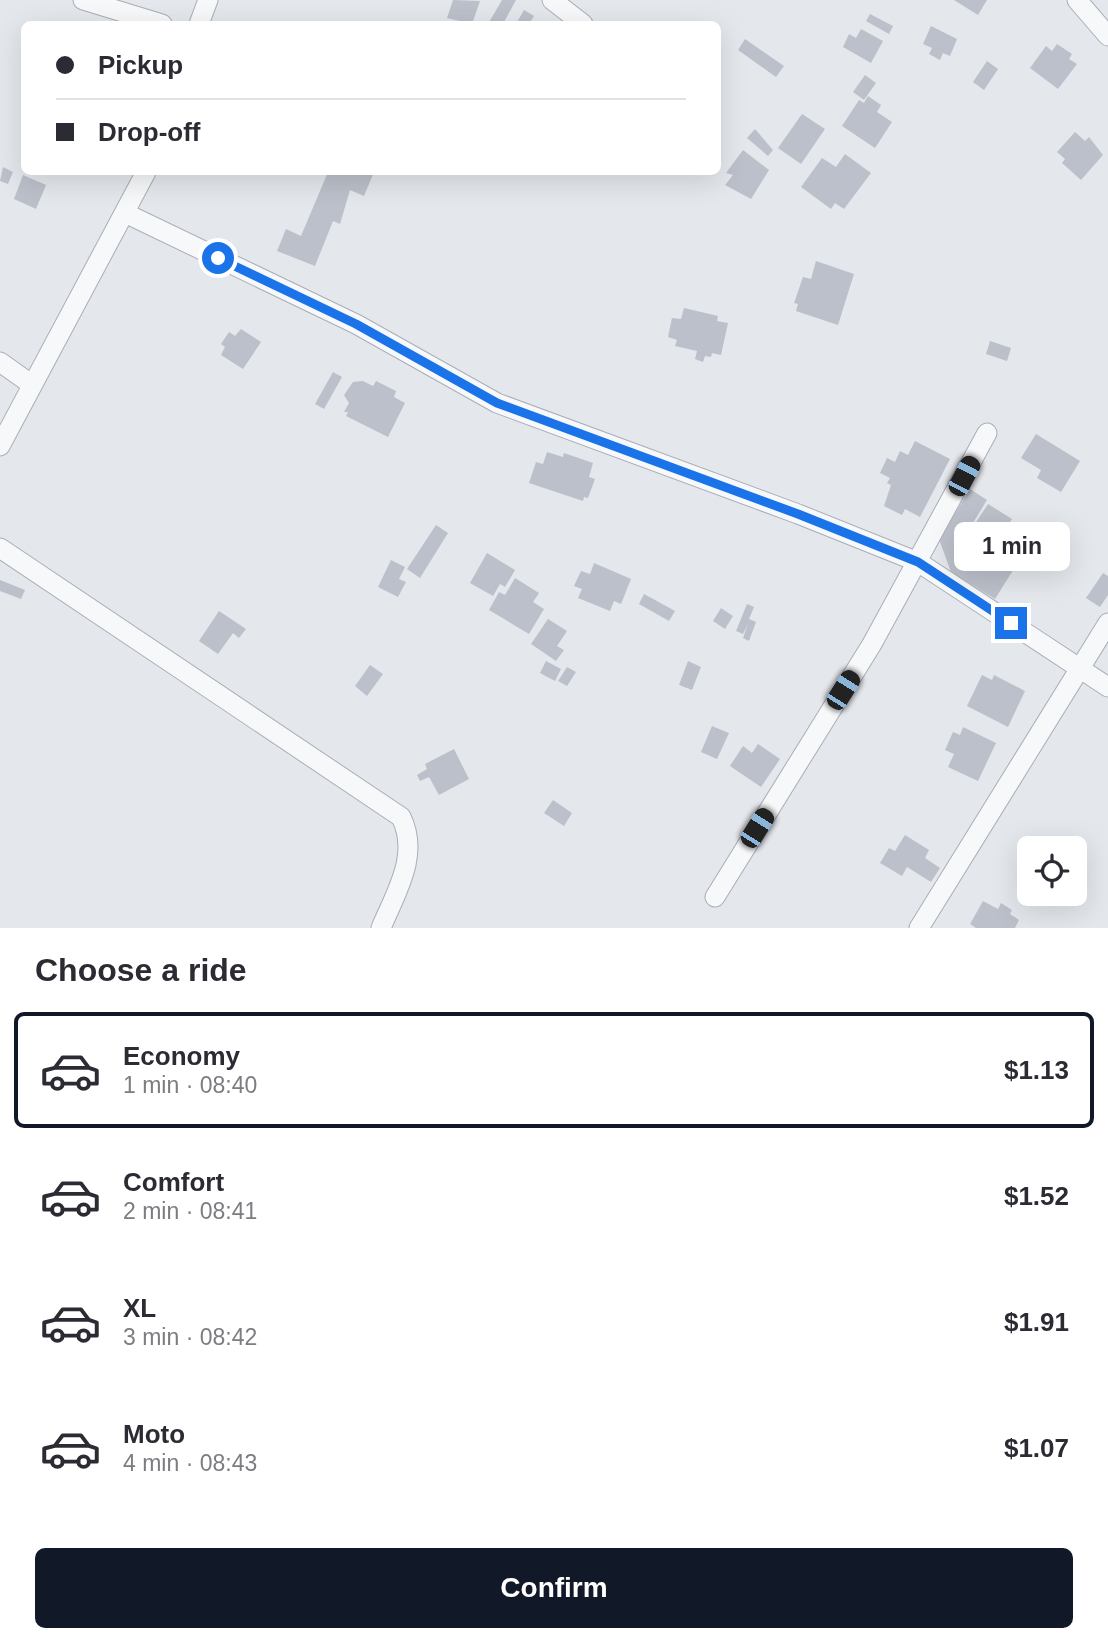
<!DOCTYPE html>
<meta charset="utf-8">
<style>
body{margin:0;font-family:Helvetica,sans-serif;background:#f2f2f3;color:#2b2b33;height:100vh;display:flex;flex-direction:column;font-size:26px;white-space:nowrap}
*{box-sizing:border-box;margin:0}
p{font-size:23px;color:#7c7c81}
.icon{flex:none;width:38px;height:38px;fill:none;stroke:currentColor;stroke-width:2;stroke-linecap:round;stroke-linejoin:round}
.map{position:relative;height:928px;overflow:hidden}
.side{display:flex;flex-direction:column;background:#fff;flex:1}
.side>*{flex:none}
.guide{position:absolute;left:21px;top:21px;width:700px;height:154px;border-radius:10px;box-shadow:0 7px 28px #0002;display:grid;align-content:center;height:154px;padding:0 35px;background:#fff}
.buttons{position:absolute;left:1017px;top:836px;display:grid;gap:14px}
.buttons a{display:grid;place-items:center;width:70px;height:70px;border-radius:10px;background:#fff;box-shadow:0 7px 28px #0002;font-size:35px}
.end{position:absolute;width:32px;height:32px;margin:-16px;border:9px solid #1a73e8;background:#fff;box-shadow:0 0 0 4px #fff}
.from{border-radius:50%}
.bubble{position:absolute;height:49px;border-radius:10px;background:#fff;box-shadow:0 7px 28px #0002;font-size:23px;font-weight:700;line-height:49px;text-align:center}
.car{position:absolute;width:21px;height:42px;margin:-21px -10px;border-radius:9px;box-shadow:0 0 5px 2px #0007;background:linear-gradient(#222 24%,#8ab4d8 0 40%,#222 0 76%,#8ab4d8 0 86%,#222 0)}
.guide b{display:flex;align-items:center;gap:24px;height:66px;font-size:26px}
.guide b+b{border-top:2px solid #e1e1e2}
.guide i{width:18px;height:18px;background:#2b2b33}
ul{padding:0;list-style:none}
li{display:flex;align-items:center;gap:21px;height:116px;margin:0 14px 10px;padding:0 21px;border:4px solid transparent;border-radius:10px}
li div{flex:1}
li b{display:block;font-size:26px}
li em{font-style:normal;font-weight:700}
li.active{border-color:#111827}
li>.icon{width:63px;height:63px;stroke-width:1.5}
h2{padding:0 35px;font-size:32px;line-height:84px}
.cta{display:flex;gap:14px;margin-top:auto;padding:14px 35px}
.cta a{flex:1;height:80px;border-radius:10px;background:#111827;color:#fff;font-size:28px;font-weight:700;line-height:80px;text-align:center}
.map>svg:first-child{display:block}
</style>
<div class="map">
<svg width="1108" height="928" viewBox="0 0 1108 928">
<rect width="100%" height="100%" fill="#e4e7ec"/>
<path fill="#bbc0ca" d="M453,0L480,1L472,24L447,18Z
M502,0H516L503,24H488Z
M954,0H987L978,15Z
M524,10L534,16L529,24H516Z
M870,14L893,26L889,34L866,21Z
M931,26L957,39L950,56L943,53L940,60L929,54L932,48L923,44Z
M861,29L883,41L871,63L843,47L849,34L856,38Z
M745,39L784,66L776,77L738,50Z
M1057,44L1072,54L1069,59L1077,64L1058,89L1030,68L1046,46L1052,51Z
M987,61L998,69L984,90L973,82Z
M865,75L876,83L864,100L853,92Z
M868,96L881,105L877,112L892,122L875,148L842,126L859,100L864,103Z
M802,114L825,129L801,164L778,148Z
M755,129L773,150L768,156L747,138Z
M1075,132L1085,141L1089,137L1103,155L1081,180L1062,163L1065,159L1057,152Z
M743,150L769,170L751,199L725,185L733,175L726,173Z
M845,154L871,173L844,209L835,203L831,209L801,187L822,158L836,167Z
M3,167L13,172L8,184L0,181Z
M328,172H374L364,196L350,190L340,224L333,221L315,266L277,251L286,229L301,236Z
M23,175L46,185L36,209L14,199Z
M816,261L854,274L838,325L796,311L798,304L794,303L803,277L811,279Z
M684,308L718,316L717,321L728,323L721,355L712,353L711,357L705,356L703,362L695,359L697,351L675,346L677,340L668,337L672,318L681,319Z
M241,329L261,342L243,369L221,355L225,347L221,344L229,332L235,336Z
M990,341L1011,348L1007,361L986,354Z
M333,372L342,377L324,409L315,404Z
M363,381L373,386L376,381L396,391L394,397L405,403L388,437L346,416L348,412H344L349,403L344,395L353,382Z
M1036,434L1080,461L1061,492L1037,478L1041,470L1021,458Z
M915,441L950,459L920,517L905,509L902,515L884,506L891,485L887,483L890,478L880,473L887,458L895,462L900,451L908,455Z
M547,452L563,457L564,453L593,463L589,477L595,479L588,498L584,497L583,501L529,483L536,462L543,464Z
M970,489L987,500L965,536L1015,567L995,599L951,572L939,539Z
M988,504L1012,519L991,551L967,536Z
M436,525L448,533L420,578L407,569Z
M487,553L515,570L505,587L500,584L493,596L470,583Z
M391,560L405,567L399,579L406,582L398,597L378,587Z
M594,563L631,579L621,604L614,601L610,611L578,598L582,589L574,586L581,571L590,574Z
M1103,573L1108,576V595L1100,607L1086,598Z
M515,578L539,593L533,602L544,609L529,634L489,610L499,592L505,595Z
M0,580L25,590L21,599L0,591Z
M644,594L675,611L669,621L639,604Z
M747,604L754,607L749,619L756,622L749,641L743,638L748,624L743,634L736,631Z
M721,608L733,616L725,629L713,621Z
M219,611L246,629L239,638L233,633L218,654L199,641Z
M548,619L567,631L557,646L564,650L556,661L531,644Z
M546,661L561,669L555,681L540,673Z
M688,661L701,667L692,690L679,685Z
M370,665L383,674L367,696L355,686Z
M567,667L576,672L567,686L558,681Z
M982,675L992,680L994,675L1025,691L1008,727L967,706Z
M712,726L729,733L717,759L701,752Z
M963,727L996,743L978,781L948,767L954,754L945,750L953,732L960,735Z
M758,744L780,759L761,787L730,766L743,746L752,753Z
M454,749L469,779L439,795L429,777L420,781L417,775L427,769L425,764Z
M553,800L572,813L564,826L544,813Z
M905,835L929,850L925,858L940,868L931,882L907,867L902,876L880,863L889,848L895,851Z
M983,901L998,909L1001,903L1012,910L1010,914L1019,920L1015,928H976L970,924Z"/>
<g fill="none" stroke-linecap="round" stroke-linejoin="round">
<g stroke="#a9aeb7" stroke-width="21">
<path id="minor" d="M83,0L162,24
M552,0L583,24
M1077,0L1108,36
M199,24L208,0
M125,213L356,324L497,403L798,514L918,562L1108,687
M0,362L31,384
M0,446L146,172
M0,548L401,817C420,855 396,892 381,928
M715,897L872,644L987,433
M919,928L1108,623"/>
</g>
<use href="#minor" stroke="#f7f8fa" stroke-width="19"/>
</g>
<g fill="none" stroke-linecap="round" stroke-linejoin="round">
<path stroke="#1a73e8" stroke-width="9" d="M218,258L356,324L497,403L798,514L918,562L1011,623"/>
</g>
</svg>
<div class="buttons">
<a><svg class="icon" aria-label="locate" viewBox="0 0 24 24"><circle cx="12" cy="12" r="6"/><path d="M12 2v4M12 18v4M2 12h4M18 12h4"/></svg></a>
</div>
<i class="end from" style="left:218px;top:258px"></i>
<i class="end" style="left:1011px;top:623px"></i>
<div class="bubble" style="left:954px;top:522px;width:116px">1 min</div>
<i class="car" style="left:964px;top:476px;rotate:28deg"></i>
<i class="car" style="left:843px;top:690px;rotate:32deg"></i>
<i class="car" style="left:757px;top:828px;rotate:32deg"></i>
<div class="guide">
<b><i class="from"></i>Pickup</b>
<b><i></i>Drop-off</b>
</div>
</div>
<section class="side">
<h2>Choose a ride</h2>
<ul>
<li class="active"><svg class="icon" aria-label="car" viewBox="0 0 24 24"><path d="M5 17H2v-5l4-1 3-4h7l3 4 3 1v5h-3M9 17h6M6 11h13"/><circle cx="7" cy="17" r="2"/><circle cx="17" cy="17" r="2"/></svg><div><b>Economy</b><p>1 min · 08:40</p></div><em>$1.13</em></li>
<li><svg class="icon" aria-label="car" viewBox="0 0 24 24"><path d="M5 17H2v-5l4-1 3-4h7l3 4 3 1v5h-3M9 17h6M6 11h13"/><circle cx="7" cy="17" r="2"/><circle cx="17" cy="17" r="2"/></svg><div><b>Comfort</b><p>2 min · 08:41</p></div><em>$1.52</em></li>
<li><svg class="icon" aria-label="car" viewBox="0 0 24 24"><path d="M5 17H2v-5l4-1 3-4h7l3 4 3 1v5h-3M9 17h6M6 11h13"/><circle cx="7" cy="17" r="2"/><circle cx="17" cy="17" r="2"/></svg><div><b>XL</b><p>3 min · 08:42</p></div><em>$1.91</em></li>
<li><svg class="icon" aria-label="car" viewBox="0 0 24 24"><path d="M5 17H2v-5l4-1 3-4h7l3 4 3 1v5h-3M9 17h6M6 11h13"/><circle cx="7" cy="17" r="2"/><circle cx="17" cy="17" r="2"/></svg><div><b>Moto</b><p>4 min · 08:43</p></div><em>$1.07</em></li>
</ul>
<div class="cta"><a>Confirm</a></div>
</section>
